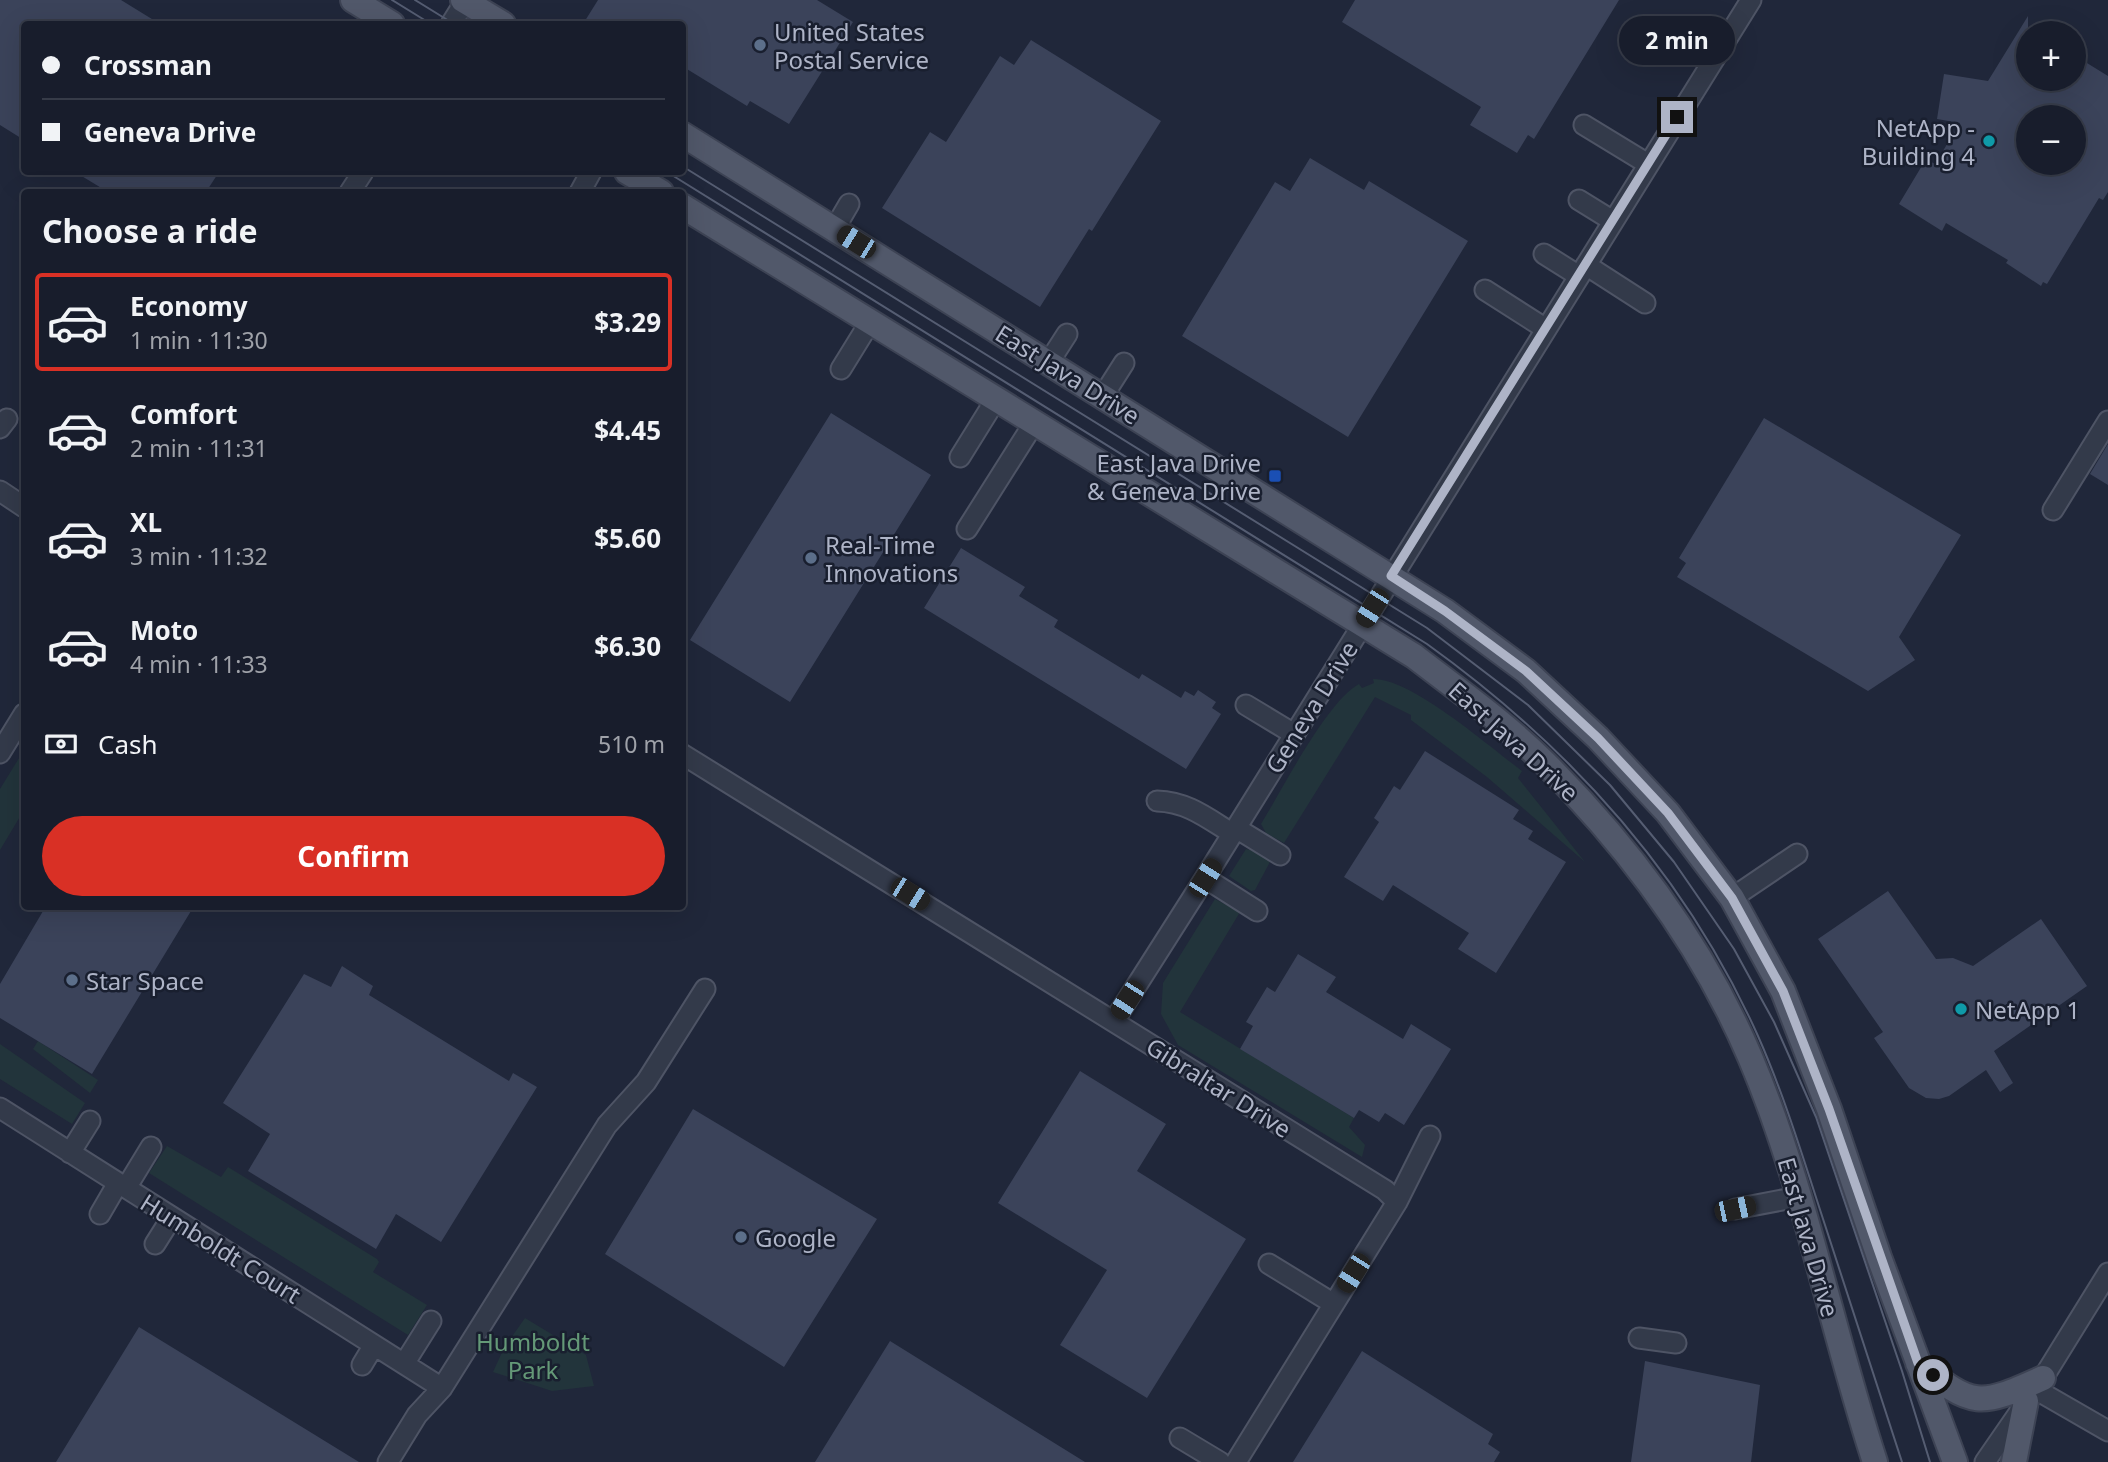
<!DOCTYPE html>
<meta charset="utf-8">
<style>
body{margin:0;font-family:"Noto Sans",sans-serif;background:#252a38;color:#f1f3f6;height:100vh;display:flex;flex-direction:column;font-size:26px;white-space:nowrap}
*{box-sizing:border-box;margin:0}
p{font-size:23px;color:#9fa2a9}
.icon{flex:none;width:38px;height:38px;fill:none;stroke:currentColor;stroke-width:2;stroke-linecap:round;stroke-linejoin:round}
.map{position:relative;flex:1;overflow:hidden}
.drawer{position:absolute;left:21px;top:189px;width:665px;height:721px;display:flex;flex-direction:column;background:#181d2c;border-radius:7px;box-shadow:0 7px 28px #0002,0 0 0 2px #363b48}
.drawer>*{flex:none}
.guide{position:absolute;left:21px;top:21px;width:665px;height:154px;border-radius:7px;box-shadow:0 7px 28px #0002,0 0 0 2px #363b48;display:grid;align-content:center;height:154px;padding:0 21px;background:#181d2c}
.fabs{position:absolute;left:2016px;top:21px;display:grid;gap:14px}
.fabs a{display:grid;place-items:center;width:70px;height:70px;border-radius:50%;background:#181d2c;box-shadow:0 7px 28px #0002,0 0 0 2px #363b48;font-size:35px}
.end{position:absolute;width:32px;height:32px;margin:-16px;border:9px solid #aeb4c7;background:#111;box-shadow:0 0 0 4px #111}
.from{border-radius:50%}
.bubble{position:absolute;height:49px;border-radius:24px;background:#181d2c;box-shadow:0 7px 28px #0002,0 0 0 2px #363b48;font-size:23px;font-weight:700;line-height:49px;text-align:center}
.car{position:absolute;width:21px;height:42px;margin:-21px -10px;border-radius:9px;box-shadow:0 0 5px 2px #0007;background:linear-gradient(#222 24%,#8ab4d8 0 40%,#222 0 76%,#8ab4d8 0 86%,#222 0)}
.guide b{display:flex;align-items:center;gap:24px;height:66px;font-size:26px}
.guide b+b{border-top:2px solid #363b48}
.guide i{width:18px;height:18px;background:#f1f3f6}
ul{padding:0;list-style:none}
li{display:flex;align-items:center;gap:21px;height:98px;margin:0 14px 10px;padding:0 7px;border:4px solid transparent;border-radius:7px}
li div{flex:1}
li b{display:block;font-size:26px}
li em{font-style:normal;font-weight:700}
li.current{border-color:#d93025}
li>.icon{width:63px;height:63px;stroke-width:1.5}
h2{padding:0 21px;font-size:32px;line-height:84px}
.pay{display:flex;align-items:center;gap:18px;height:77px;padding:0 21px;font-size:26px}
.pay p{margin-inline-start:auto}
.cta{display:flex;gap:14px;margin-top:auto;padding:14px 21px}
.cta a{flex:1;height:80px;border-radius:42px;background:#d93025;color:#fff;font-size:28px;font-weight:700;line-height:80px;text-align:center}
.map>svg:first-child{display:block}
</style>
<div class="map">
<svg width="2108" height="1462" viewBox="0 0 2108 1462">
<rect width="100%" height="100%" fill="#20273a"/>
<path fill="#22343b" d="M1373,679C1411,678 1490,747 1522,771L1518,778L1585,862L1487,777L1411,720V715L1375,697L1284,843L1266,833L1261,824C1282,790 1327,701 1359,684L1362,688L1374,683Z
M24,750V810L0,850V789Z
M1246,849L1254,851L1271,860L1255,890L1251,891L1229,876Z
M1215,899L1240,912L1180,1012L1354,1118L1349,1127L1365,1145L1362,1157L1178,1045L1161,1014L1163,983Z
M38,1041L98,1080L90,1093L33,1049Z
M0,1044L85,1103L72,1124L0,1079Z
M167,1146L221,1177L228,1167L377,1259L379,1262L373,1272L427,1305L408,1335L149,1173Z
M525,1318L586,1355L594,1386L552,1391L493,1372L504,1348Z"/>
<path fill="#3b435a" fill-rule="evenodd" d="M0,0H121L160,24H24V140L0,125Z
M598,0H817L853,22L789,124L750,101L747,106L682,66V24H583Z
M1355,0H1619L1534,139L1528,135L1517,153L1470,125L1481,107L1342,22Z
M2028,16V79H2074V55L2108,76V192L2103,200L2099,198L2047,284L2043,282L2041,286L2006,263L2008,260L1946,223L1942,231L1899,204L1926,159L1935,164L1960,123L1937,119L1944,74L1988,81ZM2028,117H2074V163H2028Z
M1031,40L1161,121L1092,231L1089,229L1040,307L882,208L930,132L946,142L1000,56L1014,65Z
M1310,158L1364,190L1369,181L1468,241L1348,437L1182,336L1275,182L1290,191Z
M75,172H219L206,192H108Z
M831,413L931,475L790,702L690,640Z
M1764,418L1961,535L1899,637L1915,660L1868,691L1677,577L1686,563L1679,558Z
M2108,444V485L2090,474Z
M961,548L1025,587L1019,596L1058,620L1054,627L1139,679L1142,674L1181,698L1185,691L1194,696L1198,690L1216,702L1212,708L1221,714L1186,769L924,608Z
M1425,751L1519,810L1513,819L1533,831L1528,839L1566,862L1496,973L1458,949L1469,933L1393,885L1383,901L1344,877L1379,822L1374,818L1394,786L1400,790Z
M1888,891L1936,959L1953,958L1973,966L2041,919L2087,986L1994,1051L2013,1083L2000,1092L1986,1070L1949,1096L1939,1099L1926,1098L1909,1088L1874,1038L1883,1032L1818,939Z
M46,906H194L92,1074L0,1018V984Z
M1298,954L1336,977L1326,992L1403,1039L1411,1024L1451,1049L1404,1125L1385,1113L1379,1122L1359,1110L1354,1118L1240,1049L1253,1026L1246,1022L1267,987L1275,992Z
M342,966L373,986L369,995L509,1081L513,1073L537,1087L441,1242L396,1214L376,1249L248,1171L270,1134L223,1103L304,974L331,987Z
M1080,1071L1166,1124L1137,1171L1246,1239L1147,1398L1060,1345L1107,1270L998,1203Z
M693,1109L877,1219L784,1367L605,1254Z
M139,1327L359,1462H56Z
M890,1341L1085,1462H815Z
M1362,1351L1493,1434L1488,1444L1500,1452L1494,1462H1293Z
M1645,1361L1760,1385L1751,1462H1631Z"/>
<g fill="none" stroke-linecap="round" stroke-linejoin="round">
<g stroke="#4e5465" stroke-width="23">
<path id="minor" d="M451,24L466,0
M1584,125L1648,164
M350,192L363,172
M580,192L591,172
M1579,200L1613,221
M835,228L849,204
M1544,254L1579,276
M1586,265L1645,303
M1485,290L1546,329
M1049,362L1067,334
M841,369L870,322
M1103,396L1124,363
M0,428L7,419
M960,457L996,399
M0,491L24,507
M2053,510L2108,421
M967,529L1034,423
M1246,705L1294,734
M0,753L24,714
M682,754L1385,1190L1397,1202
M1157,801C1188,802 1207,818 1233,834
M1236,828L1280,855
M1205,878L1257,911
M1732,898L1797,854
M1114,1021L1205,878L1751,0
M0,1108L442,1388
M70,1153L90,1121
M126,1188L151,1147
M1735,1209L1798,1197
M100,1214L118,1183
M155,1244L172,1217
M1269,1264L1334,1304
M1639,1338L1676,1343
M404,1364L431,1321
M362,1365L374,1345
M2035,1389L2108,1431
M1180,1438L1220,1462
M388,1462L417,1415L442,1388L607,1125L646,1082L705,989
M1236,1462L1397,1202L1430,1136
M1985,1462L2043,1378L2108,1273"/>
</g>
<g stroke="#3d4354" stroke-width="28">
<path id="major" d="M353,0L392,24
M463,0L503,24
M682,134L1445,611L1526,671L1598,738L1668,813L1732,898L1783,991L1829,1109L1879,1257L1955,1462
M627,172L661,192
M682,206L1414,656C1458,690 1505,723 1545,763C1629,847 1703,947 1750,1057C1805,1186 1831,1329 1875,1462
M1918,1363C1973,1408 1979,1407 2043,1378
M2014,1462L2026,1401"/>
</g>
<use href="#minor" stroke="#333a4a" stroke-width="19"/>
<use href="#major" stroke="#51586a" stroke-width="24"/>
<path stroke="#555d72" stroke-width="2" d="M392,0L431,24
M415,0L454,24
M682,166L1427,628L1528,705L1610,785L1674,862L1734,949L1774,1022L1816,1117L1902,1371L1930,1462
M667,172L1427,644C1569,746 1686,875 1758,1036C1785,1097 1804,1161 1825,1225C1851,1304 1877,1383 1902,1462"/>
</g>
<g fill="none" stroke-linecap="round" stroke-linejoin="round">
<path stroke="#aeb4c7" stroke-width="9" d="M1677,117L1391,576L1445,611L1526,671L1598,738L1668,813L1732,898L1783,991L1829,1109L1918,1363L1933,1375"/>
</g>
<g fill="#5c6f8a" stroke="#191f2f" stroke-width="2.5">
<circle cx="760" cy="45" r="7"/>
<circle cx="811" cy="558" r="7"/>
<circle cx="72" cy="980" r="7"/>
<circle cx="741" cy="1237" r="7"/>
</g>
<g fill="#0f9aa8" stroke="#191f2f" stroke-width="2.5">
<circle cx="1989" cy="141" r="7"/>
<circle cx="1961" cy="1009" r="7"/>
</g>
<rect fill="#1a4fb4" stroke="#191f2f" stroke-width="2.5" x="1268" y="469" width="14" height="14" rx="3.5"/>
<g text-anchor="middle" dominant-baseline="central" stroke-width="5" stroke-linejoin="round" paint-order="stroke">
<g font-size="24" fill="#aeb4c7" stroke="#191f2f" text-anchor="start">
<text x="774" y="31">United States<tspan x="774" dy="28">Postal Service</tspan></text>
<text x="1975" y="127" text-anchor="end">NetApp -<tspan x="1975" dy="28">Building 4</tspan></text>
<text x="1261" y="462" text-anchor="end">East Java Drive<tspan x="1261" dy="28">&amp; Geneva Drive</tspan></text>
<text x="825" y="544">Real-Time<tspan x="825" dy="28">Innovations</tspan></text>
<text x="86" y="980">Star Space</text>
<text x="1975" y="1009">NetApp 1</text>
<text x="755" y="1237">Google</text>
</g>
<g font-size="24" fill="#aeb4c7" stroke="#191f2f">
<text transform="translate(1068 374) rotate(32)">East Java Drive</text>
<text transform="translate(1311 707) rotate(-58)">Geneva Drive</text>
<text transform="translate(1514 741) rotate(42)">East Java Drive</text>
<text transform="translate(1219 1087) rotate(32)">Gibraltar Drive</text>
<text transform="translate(1809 1237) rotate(74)">East Java Drive</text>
<text transform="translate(221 1248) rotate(32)">Humboldt Court</text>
</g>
<g font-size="24" fill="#649977" stroke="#191f2f">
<text x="533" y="1341">Humboldt<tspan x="533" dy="28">Park</tspan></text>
</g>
</g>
</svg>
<div class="fabs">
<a>+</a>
<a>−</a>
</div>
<i class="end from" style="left:1933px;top:1375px"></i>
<i class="end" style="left:1677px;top:117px"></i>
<div class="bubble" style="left:1619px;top:16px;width:116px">2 min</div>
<i class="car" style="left:856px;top:242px;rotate:302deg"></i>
<i class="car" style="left:1372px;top:608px;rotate:212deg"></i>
<i class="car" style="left:1205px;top:878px;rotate:32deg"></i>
<i class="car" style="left:910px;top:894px;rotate:122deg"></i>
<i class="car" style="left:1127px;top:1000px;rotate:213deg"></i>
<i class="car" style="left:1735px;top:1209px;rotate:78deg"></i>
<i class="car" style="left:1353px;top:1273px;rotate:212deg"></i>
<div class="guide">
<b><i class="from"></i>Crossman</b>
<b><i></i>Geneva Drive</b>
</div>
<section class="drawer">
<h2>Choose a ride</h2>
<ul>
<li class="current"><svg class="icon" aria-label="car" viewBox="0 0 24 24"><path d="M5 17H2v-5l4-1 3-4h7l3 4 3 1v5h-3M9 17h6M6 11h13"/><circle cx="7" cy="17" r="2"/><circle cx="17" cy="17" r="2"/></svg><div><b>Economy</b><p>1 min · 11:30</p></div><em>$3.29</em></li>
<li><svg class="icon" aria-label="car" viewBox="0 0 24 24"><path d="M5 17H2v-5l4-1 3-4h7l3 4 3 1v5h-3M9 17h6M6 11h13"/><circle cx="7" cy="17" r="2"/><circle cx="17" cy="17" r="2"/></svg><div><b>Comfort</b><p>2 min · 11:31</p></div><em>$4.45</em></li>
<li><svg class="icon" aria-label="car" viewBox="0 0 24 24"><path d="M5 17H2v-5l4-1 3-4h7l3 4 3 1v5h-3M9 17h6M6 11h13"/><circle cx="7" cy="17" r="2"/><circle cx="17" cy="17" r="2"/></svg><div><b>XL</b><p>3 min · 11:32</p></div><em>$5.60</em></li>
<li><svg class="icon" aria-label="car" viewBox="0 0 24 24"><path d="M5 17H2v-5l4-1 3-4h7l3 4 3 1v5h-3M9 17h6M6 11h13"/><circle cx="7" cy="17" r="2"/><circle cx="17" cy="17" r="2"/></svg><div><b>Moto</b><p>4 min · 11:33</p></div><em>$6.30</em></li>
</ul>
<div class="pay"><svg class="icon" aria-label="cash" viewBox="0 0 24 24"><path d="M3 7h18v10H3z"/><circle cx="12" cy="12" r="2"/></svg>Cash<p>510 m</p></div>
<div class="cta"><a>Confirm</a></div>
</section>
</div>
